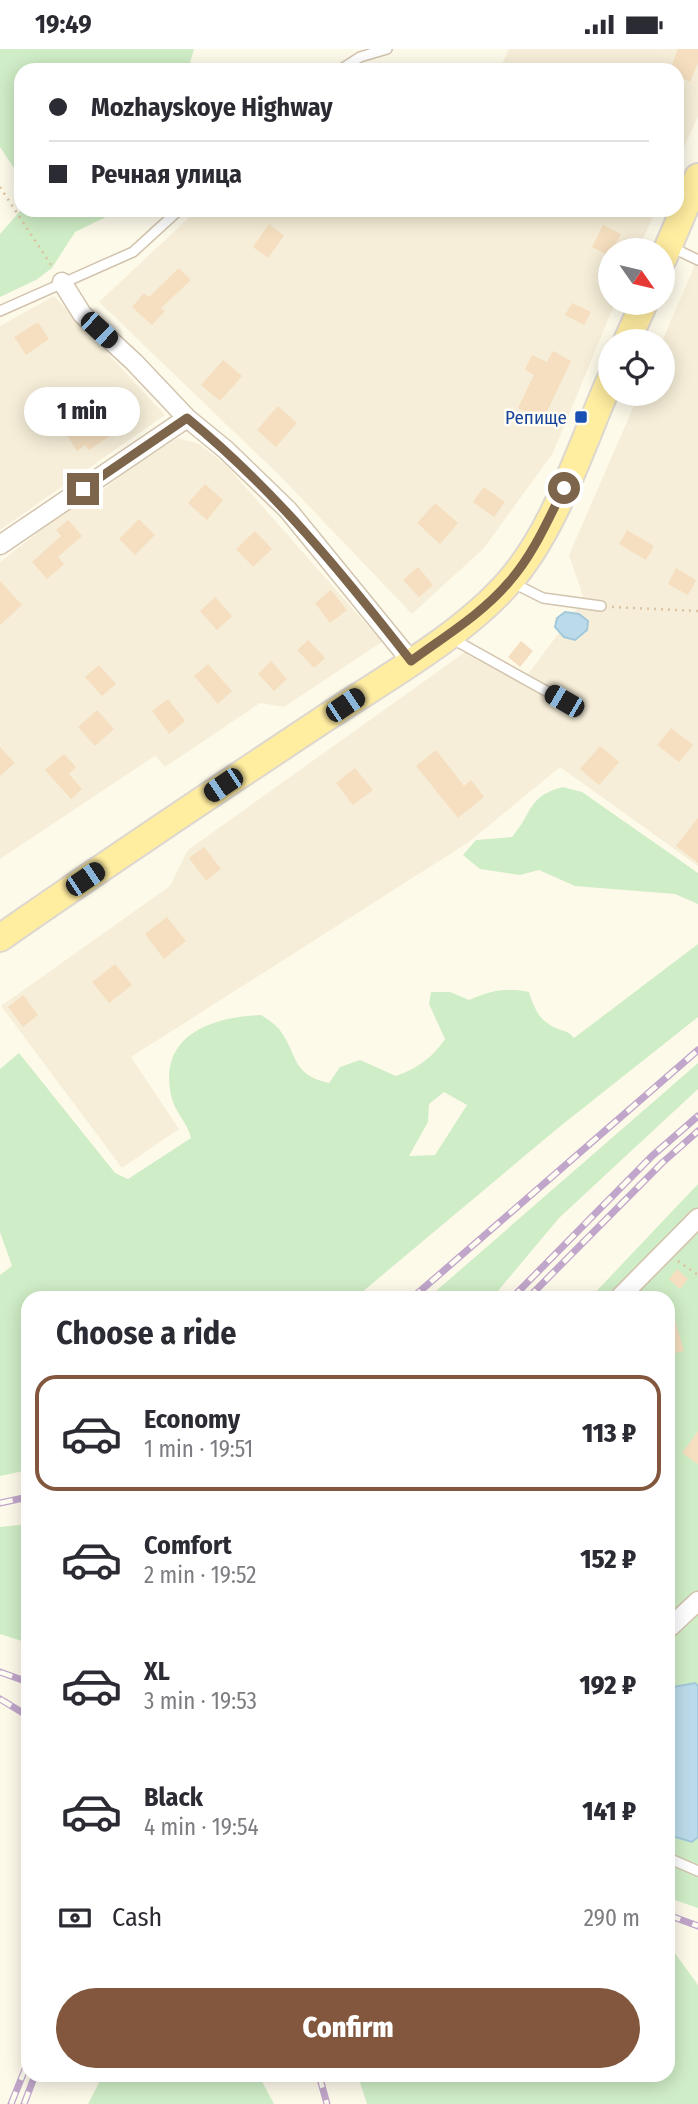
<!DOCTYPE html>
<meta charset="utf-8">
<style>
body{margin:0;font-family:"Fira Sans Condensed",sans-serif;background:#f2f2f3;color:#2b2b33;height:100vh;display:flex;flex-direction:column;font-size:26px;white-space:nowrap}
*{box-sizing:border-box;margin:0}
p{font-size:23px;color:#7c7c81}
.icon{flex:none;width:38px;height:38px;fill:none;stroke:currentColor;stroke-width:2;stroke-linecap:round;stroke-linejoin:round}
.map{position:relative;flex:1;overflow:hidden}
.drawer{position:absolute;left:21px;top:1242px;width:654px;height:791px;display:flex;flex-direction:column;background:#fff;border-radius:21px;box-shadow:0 4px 18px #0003}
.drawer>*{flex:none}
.top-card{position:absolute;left:14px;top:14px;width:670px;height:154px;border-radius:21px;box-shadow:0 4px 18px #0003;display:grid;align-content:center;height:154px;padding:0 35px;background:#fff}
.needle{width:46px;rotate:124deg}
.fabs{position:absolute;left:598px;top:189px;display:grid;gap:14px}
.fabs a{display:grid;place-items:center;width:77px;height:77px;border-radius:50%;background:#fff;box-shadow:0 4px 18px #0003;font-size:35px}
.end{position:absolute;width:32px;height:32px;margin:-16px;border:9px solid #7c654a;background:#fff;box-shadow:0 0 0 4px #fff}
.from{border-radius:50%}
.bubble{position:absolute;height:49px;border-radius:24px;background:#fff;box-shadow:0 4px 18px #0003;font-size:23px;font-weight:800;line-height:49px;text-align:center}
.car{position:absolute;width:21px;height:42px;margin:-21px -10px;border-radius:9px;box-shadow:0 0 5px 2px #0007;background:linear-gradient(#222 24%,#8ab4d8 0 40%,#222 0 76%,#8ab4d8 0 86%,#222 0)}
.top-card b{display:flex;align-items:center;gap:24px;height:66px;font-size:26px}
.top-card b+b{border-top:2px solid #e1e1e2}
.top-card i{width:18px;height:18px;background:#2b2b33}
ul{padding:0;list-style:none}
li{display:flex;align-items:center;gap:21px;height:116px;margin:0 14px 10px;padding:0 21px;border:4px solid transparent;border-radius:21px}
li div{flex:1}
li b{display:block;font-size:26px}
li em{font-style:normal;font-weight:800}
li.current{border-color:#83573d}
li>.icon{width:63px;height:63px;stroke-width:1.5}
h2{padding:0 35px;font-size:32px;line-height:84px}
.pay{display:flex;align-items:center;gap:18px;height:77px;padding:0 35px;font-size:26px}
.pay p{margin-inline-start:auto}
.primary-button{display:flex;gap:14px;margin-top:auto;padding:14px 35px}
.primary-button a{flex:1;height:80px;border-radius:42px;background:#83573d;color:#fff;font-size:28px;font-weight:800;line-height:80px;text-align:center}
.status{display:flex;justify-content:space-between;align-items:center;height:49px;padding:0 35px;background:#fff;direction:ltr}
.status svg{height:19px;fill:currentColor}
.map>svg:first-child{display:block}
</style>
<div class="status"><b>19:49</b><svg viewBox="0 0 49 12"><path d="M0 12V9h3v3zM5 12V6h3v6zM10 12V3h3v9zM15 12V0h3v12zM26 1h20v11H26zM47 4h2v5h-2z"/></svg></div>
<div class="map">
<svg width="698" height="2055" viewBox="0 0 698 2055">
<rect width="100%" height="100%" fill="#fefaea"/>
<path fill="#f6eed8" d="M509,0H698V67L677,114V21H499Z
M197,161H656L638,201H611V254H615L553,404L484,499L412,565L280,427L99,253Z
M698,209V817L560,718L469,793L131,1008L179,1080L122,1119L1,957L170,837L188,801L468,601L523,632L584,550L569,506L639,345H663L662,292Z
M54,247L165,366L0,481V277Z
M178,389L199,395L226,416L382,593L284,658L260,654L165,718L155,707L0,810V513L76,454L80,459L132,418Z"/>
<path fill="#cfedc6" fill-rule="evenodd" d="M0,0H194L188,21H21V130L0,98Z
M21,161H120L75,183L52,219L36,231L0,248V185Z
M563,738L582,743L698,824V855L675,845L575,837L539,821L520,826L480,820L463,806L476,791L512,788C533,764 527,747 563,738Z
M698,895V968L558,1079L355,1249L28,1250V1421L0,1427V1226L12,1217L0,1183V1020L19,1004L115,1124L128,1130L191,1089C187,1072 174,1063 171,1046C158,985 213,968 261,966C267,970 274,974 279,980C299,1006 290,1025 329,1034L340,1018L360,1011L396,1027C418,1019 432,1009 445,990L429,955L431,943H450L469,951C490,942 505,938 529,943C533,956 538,969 550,976C559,982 567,980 574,989ZM444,1043L467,1056L435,1106L409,1107L428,1073L429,1055Z
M698,1014V1040L559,1169L492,1249H428Z
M698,1135V1859L669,1849L668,1250H589Z
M28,1475V1594L0,1585V1478Z
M669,1896L698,1936V2055H367L358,2027L668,2026Z
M103,2026L259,2027L274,2055H88Z"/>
<path fill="#bcdbea" stroke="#a2c8dc" stroke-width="2" d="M565,563L579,565L588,572L587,581L575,591L564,588L555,578L557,569Z
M695,1634L698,1637V1788L692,1793L669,1786L668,1639Z"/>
<path fill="#f5dfc0" d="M678,0H698V14L690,33L677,27V21H670Z
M269,175L284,187L268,209L253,198Z
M603,176L621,185L609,207L592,198Z
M179,219L191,231L161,259L165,262L152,276L132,258L144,244L149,248Z
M572,254L591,263L584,276L565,266Z
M38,273L49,290L26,306L14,288Z
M553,302L571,312L543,371L518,359L534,326L525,321L532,306L547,313Z
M223,311L242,327L220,352L201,336Z
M98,356L116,383L89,401L85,396L77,402L63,380Z
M278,357L297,374L276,398L257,381Z
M205,435L223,451L207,471L188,454Z
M484,438L505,453L494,468L473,453Z
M435,454L458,474L440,495L417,474Z
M139,470L155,486L135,506L119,490Z
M68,471L82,487L58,508L64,515L47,530L32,513L61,487L56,481Z
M627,481L654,497L646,511L619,495Z
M255,482L272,500L253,518L236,500Z
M418,518L433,536L419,548L403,531Z
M676,519L696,531L688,546L668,535Z
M0,532L22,556L0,576Z
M331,541L347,561L330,574L315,554Z
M215,548L232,567L217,581L200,562Z
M308,591L325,609L314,619L297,601Z
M521,592L533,602L520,618L508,608Z
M271,612L287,630L274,642L258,625Z
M208,615L232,642L218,655L194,627Z
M99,616L116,635L102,647L85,628Z
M168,650L185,672L169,685L152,662Z
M97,661L114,680L95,697L78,678Z
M671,679L693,696L679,713L657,696Z
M600,697L619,713L599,736L580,720Z
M0,698L15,714L0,727Z
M436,701L464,737L471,731L484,748L458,769L416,717Z
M64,705L76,718L69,725L82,740L71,750L45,721Z
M355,719L373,741L353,756L336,734Z
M698,769V814L676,797Z
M204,798L221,820L206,832L189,809Z
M167,868L186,892L164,910L145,885Z
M115,915L132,936L109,954L92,933Z
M23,946L38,966L23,978L8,958Z
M677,1220L688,1230L680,1240L669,1230Z
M668,1261H672L684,1302L668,1306Z
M698,1382V1415L682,1404Z"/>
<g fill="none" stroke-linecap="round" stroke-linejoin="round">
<g stroke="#d2c4ae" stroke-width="12">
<path id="lane" d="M340,21L360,8L387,0
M671,198L698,211
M0,262L133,203L179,161
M511,533L543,549L601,557
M451,589L564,652
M668,1809L698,1822"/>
</g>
<g stroke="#d2c4ae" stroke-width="21">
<path id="street" d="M62,233L82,265L134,313L187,369L226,401L288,461L411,612
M0,496L187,369
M618,1250L698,1169
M668,1580L698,1552"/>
</g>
<g stroke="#ddd7d0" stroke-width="30">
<path id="primary" d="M663,210L698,128
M627,292L644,254
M0,889C106,815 214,743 321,672C381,632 462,587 509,533C556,480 582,394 611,329"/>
</g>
<path stroke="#dbc3a2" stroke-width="2.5" stroke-dasharray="2 5" stroke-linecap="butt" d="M0,138L53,219
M664,252L674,229
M612,558L698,562
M678,1212L698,1226"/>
<use href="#lane" stroke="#fff" stroke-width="9"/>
<use href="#street" stroke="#fff" stroke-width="18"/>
<use href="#primary" stroke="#ffeda0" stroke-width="26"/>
<g stroke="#c0a6ca" stroke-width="7">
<path id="rail" d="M411,1250L698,1001
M511,1250L652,1107L698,1067
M527,1250L662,1114L698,1082
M0,1454L28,1448
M0,1623L28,1633
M0,1650L28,1667
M668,1866L698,1877
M319,2026L327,2055
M11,2055L28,2013
M24,2055L35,2026"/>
</g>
<use href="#rail" stroke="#fffcf2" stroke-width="4.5" stroke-dasharray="13" stroke-linecap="butt"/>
</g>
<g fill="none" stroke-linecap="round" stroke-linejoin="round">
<path stroke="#7c654a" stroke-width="9" d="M83,440L187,369C273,439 343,525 411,612C445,587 482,565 509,533C533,506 548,471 564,439"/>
</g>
<rect fill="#1a4fb4" stroke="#fffcf2" stroke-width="2.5" x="574" y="361" width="14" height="14" rx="3.5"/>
<g text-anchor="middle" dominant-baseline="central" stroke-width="5" stroke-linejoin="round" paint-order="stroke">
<g font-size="19" fill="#164399" stroke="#fffcf2" text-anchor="end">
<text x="567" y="368">Репище</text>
</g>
</g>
</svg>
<div class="fabs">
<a><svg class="needle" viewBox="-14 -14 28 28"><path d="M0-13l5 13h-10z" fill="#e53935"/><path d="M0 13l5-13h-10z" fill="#7c7c81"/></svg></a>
<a><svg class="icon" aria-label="locate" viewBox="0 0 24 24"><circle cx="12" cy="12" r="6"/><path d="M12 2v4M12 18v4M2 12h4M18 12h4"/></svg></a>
</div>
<i class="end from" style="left:564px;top:439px"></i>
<i class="end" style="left:83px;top:440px"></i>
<div class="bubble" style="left:24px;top:338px;width:116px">1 min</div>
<i class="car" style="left:99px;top:281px;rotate:133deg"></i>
<i class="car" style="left:564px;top:652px;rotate:300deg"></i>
<i class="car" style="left:345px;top:656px;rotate:56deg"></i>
<i class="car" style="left:223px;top:736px;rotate:236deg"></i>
<i class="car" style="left:85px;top:830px;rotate:56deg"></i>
<div class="top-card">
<b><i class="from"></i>Mozhayskoye Highway</b>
<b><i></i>Речная улица</b>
</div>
<section class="drawer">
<h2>Choose a ride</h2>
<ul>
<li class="current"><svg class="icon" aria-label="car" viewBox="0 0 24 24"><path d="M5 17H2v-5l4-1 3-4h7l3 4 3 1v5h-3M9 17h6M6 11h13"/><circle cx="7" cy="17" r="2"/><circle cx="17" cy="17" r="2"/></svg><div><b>Economy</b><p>1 min · 19:51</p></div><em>113 ₽</em></li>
<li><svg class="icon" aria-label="car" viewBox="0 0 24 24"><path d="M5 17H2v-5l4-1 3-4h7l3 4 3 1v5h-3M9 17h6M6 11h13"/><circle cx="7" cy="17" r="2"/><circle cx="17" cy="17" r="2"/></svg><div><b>Comfort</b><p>2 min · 19:52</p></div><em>152 ₽</em></li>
<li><svg class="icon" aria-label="car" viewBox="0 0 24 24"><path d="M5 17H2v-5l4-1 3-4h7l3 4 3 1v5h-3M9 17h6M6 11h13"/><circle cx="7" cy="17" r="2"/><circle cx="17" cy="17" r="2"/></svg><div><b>XL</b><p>3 min · 19:53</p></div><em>192 ₽</em></li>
<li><svg class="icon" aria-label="car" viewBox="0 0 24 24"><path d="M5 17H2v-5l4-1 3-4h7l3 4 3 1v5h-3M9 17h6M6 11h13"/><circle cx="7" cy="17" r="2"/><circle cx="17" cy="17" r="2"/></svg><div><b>Black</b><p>4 min · 19:54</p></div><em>141 ₽</em></li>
</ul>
<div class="pay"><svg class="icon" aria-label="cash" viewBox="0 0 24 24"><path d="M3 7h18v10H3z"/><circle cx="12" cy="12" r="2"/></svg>Cash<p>290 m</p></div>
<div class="primary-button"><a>Confirm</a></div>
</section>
</div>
